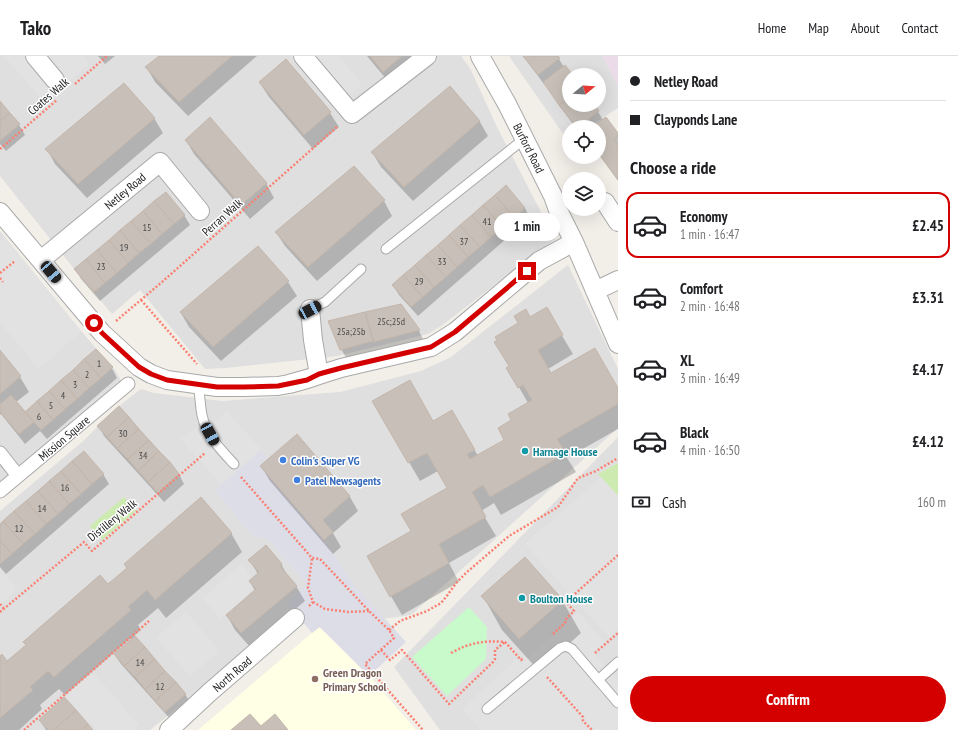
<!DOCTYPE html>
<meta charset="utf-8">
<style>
body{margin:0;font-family:"PT Sans Narrow",sans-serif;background:#f6f6f6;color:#202124;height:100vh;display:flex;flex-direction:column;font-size:15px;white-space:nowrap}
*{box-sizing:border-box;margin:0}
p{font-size:13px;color:#757577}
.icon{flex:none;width:22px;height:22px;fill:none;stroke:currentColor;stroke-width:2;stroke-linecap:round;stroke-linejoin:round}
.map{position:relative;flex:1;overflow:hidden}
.side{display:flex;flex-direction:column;background:#fff;width:340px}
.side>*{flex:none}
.hud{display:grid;align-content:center;height:88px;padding:0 12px;background:#fff}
.needle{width:26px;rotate:72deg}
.fabs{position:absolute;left:562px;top:12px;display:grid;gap:8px}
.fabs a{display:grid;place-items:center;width:44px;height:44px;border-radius:50%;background:#fff;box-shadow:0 4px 16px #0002;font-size:20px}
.end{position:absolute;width:18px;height:18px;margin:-9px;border:5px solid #d40000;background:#fff;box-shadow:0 0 0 2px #fff}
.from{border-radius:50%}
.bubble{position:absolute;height:28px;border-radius:14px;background:#fff;box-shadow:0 4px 16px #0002;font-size:13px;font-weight:700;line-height:28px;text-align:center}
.car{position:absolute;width:12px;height:24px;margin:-12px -6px;border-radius:5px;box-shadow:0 0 3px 1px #0007;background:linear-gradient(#222 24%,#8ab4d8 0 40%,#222 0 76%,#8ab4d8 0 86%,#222 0)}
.hud b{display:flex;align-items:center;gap:14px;height:38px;font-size:15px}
.hud b+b{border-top:1px solid #e0e0e0}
.hud i{width:10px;height:10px;background:#202124}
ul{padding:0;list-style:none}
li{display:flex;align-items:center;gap:12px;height:66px;margin:0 8px 6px;padding:0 4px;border:2px solid transparent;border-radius:12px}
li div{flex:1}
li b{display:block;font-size:15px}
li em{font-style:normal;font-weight:700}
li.on{border-color:#d40000}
li>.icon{width:36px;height:36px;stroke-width:1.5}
h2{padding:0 12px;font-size:18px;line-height:48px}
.pay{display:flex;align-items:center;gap:10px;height:44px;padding:0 12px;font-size:15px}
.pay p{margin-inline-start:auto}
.cta{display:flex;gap:8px;margin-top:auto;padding:8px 12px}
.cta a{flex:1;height:46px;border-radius:24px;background:#d40000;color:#fff;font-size:16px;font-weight:700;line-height:46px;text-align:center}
header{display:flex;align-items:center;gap:24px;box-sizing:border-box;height:56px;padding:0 20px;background:#fff;border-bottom:1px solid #e0e0e0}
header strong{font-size:19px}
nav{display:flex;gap:22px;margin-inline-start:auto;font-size:14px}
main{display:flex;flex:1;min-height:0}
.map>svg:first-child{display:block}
</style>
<header>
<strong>Tako</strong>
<nav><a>Home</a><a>Map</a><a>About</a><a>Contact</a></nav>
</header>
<main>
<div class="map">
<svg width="618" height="674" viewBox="0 0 618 674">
<rect width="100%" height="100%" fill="#f2efe9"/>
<path fill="#e0dfdf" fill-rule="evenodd" d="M0,0H461L470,12L497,71L555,183L441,270L428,278L337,300L226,312L205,313L140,234L112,258L75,214L0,120Z
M509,0H603L618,30V52L589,71H569V84L568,85ZM569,19H599V49H569Z
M0,175L81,275L115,314L123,328L0,429Z
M568,209L618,313V372L411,559L382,563L340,522L150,674H0V455L82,386L119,350L141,333L154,337L222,345L340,336L421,315L451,301Z
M618,381V674H440L394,611Z"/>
<path fill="#ebdbe8" d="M603,0H618V30Z"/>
<path fill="#ffffe5" d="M319,571L374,625L416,674H198Z"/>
<path fill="#cdebb0" d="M618,407V440L598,418Z
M124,441L136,455L102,484L90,470Z"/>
<path fill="#c8facc" d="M469,551L487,571L486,603L447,640L412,601Z"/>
<path fill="#e2e2e2" d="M4,0H84L90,7L45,47Z
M290,0H339L362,28L334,52Z
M5,182L81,275L39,313L0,267V186Z
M227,355L261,394L221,429L181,383L196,371L211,368Z
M601,421L618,440V573L609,582L525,488Z
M242,508L252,521L247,525L253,533L244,542V543L220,563L203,542Z
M0,513L18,533L0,549Z
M186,556L219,595L190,620L156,582Z
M578,556L605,586L593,596L618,625V674H481L462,653L517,603L522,608Z
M93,616L139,669L133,674H96L65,640Z"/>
<path fill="#dddde8" d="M261,394L268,403L260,410L324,484L355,530L406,586L369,620L320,571L312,577L287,547L307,528L267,482L253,480L214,434L221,429Z"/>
<path fill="#0003" d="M98,0H115L105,8Z
M160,0H257L188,60L155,26L147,12Z
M367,0H427L392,30Z
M523,0H557L564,11L571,19H569V49H594L603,64L618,79V125L599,99V71H575L550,36L545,28H544Z
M286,5L330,57L339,71L313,93L269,41L260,27Z
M450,31L480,66L488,80L413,145L381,111L372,96Z
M0,47L19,69L25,79L6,95L0,88Z
M154,62L163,77L87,142L55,108L47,93Z
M186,84L266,127L274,142L250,163L194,98Z
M354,111L384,145L392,160L317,225L285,190L276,176Z
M525,152L530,162L418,260L399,239L393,229Z
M184,159L190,169L100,245L81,223L75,213Z
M258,192L288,226L297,240L221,305L189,271L181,257Z
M401,249L419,275L424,285L347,303L341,293L330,266Z
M546,253L573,298L548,313L551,319L618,333V373L567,402L576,416L501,459L494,447L481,455L496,480L449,507L459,526L402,559L368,501L412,475L448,432L438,415L420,425L374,346L433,366L452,355L478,400L506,384L513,365L528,347L508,312L510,311L530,262Z
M0,296L20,321L29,336L16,346L25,357L112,312L117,322L47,383L40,375L25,388L1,358L0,359Z
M119,352L179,418L184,428L164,446L104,380L99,370Z
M297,379L350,441L358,455L333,477L341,491L333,498L270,425L261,410Z
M103,418L109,428L6,518L0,511V469Z
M231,477L242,496L166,562L158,552L138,569L141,574L134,580L185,638L191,648L172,665L121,608L115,599L132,583L131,582L65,639L59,633L40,649L42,653L19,674H0V601L7,606L108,530Z
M250,505L281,508L289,522L296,530L305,545L250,591L235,574L227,559L255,535L250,525L258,518Z
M483,540L562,544L581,577L539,615L502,574Z
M40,664L92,674H46Z"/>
<path fill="#c7bfb8" stroke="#c4b6ab" d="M159,0H232L179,46L145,11Z
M370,0H402L383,16Z
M523,0H558L560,2L538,19Z
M286,3L331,56L304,79L259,26Z
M565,9L573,19H569V42L559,49L543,26Z
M124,27L155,62L78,128L45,93Z
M450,30L480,65L404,131L371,96Z
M569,42V49H595L599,55L578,71H576L559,49Z
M0,45L10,57L0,65Z
M10,57L20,68L0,85V65Z
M210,61L267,127L241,149L185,84Z
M606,61L618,77V80L613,83L618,89V124L599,97V71H592Z
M354,110L385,144L308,211L275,176Z
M506,129L525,152L514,162L495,139Z
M166,136L185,159L174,168L154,145Z
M495,139L514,162L503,172L483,149Z
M154,145L174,168L162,178L143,155Z
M483,149L503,172L491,181L472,159Z
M143,155L162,178L151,188L131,165Z
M472,159L491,181L480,191L460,169Z
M131,165L151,188L139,197L120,174Z
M460,169L480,191L468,201L449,179Z
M120,174L139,197L128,207L109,184Z
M449,179L468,201L457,211L438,189Z
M109,184L128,207L117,217L97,194Z
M438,189L457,211L446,221L426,199Z
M258,190L289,225L213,291L180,256Z
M97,194L117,217L105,227L86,203Z
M426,199L446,221L434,231L415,209Z
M86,203L105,227L94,236L74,213Z
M415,209L434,231L423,241L403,219Z
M403,219L423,241L411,251L392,229Z
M401,248L420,274L374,286L365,256Z
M547,251L563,279L538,294L551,317L595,292L618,332V348L557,383L566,397L490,441L483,429L472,436L486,461L439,488L449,507L390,541L367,500L411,475L401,458L447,432L427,397L408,407L372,345L410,324L433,365L452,354L475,394L467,398L470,403L504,384L498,372L511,364L508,358L532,344L523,329L518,332L506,312L509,310L494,286L497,284L495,281L518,267L514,260L526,253L530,261Z
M365,256L373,285L340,294L328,265Z
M96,293L113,311L101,322L84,303Z
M0,294L21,320L0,338Z
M84,303L101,322L89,332L73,314Z
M73,314L89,332L77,343L61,324Z
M61,324L77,343L65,353L49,335Z
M49,335L65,353L53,364L37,345Z
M11,339L34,366L19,378L0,356V348Z
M37,345L53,364L41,374L25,356Z
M119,350L129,361L107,381L97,370Z
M129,361L139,373L117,392L107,381Z
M139,373L149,384L128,403L117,392Z
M297,378L350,440L323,464L333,476L324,484L260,410Z
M149,384L159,395L138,415L128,403Z
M84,395L104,418L92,428L72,405Z
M159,395L170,406L148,426L138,415Z
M72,405L92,428L81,438L61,415Z
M170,406L179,418L158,437L148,426Z
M61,415L81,438L69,448L49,425Z
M49,425L69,448L58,458L38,435Z
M38,435L58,458L46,468L26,445Z
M201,441L232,477L155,544L147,534L128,551L131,554L54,621L48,615L30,631L33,634L0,662V600L2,598L7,605L26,589L23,586L100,519L108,528L127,512L124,508Z
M26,445L46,468L35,478L14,455Z
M14,455L35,478L23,488L3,465Z
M3,465L23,488L12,498L0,485V468Z
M0,485L12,498L0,508Z
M266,489L282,508L280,510L297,530L241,577L226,559L256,533L249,525L259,516L248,504Z
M525,501L563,544L519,583L481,540Z
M135,580L145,591L124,610L114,598Z
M145,591L155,603L135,621L124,610Z
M155,603L165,615L145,633L135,621Z
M165,615L176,626L155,645L145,633Z
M176,626L186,638L165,656L155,645Z
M64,641L76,654L54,674H48L39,664Z
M76,654L88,668L81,674H54Z
M250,658L261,670L275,658L288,674H231Z
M88,668L93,674H81Z"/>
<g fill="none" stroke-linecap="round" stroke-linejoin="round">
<g stroke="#a9a9a9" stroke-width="11">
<path id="service" d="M386,193L524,83
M310,253L325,246L361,213
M198,328C200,338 200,349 202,359C206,379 221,394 234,408
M598,624L618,606
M487,653L560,592L566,590L572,593L618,647"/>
</g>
<g stroke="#a9a9a9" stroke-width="15">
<path id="pedestrian" d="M0,397L18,420
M0,435L128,328"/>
</g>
<g stroke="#a9a9a9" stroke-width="20">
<path id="minor" d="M35,0L55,24
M303,0L352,58L427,0
M480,0L507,48L553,140L558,154L574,186L618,288
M605,146L618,166
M0,156L102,277L139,311L151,318L167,324L217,331H243L278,330L289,328L307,323L319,319L341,312L431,291L455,276L539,205L574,186
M41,204L160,106L200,155
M595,235L618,224
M310,253L313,284L319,319
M169,674L210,636L295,562"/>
</g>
<path stroke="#fa8072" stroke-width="2.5" stroke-dasharray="2 2" stroke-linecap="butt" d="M75,28L107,0
M0,93L57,44
M0,217L15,205
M0,222L3,226
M141,244L197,308
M116,265L162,226L338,70
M241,421L312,502L320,503L369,555L389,574L394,582L365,608L423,674
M313,546L325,553L348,556L369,555
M0,548L4,553
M309,550L313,546L308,532L312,502
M0,556L84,486L92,495L205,397
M389,574L400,565L427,555L441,547L446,541L457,526L467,516L509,480L558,451L578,422L596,415L618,402
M553,578L565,567V564L574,555L566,546L618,499
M381,594L390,604L402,594L449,648L493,606L495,603V594L505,586
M451,597C469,587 484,584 505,586L521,604L523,602
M595,597L618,577
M547,621L583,661V665L592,674
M24,674L149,565"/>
<use href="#service" stroke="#fff" stroke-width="9"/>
<use href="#pedestrian" stroke="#fff" stroke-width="13"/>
<use href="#minor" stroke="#fff" stroke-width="18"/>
</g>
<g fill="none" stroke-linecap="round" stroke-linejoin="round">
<path stroke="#d40000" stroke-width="5" d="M94,267L102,277L139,311L151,318L167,324L217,331H243L278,330L307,324L319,318L341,312L431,291L455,276L527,215"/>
</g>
<g fill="#0f9aa8" stroke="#fff" stroke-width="1.5">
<circle cx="525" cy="395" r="4"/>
<circle cx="522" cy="542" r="4"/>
</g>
<g fill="#3f7fe0" stroke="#fff" stroke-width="1.5">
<circle cx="283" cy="404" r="4"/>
<circle cx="297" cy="424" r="4"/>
</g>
<circle fill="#8d6e63" stroke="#fff" stroke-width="1.5" cx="315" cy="623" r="4"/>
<g text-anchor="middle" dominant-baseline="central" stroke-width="3" stroke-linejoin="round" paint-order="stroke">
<g font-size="10" fill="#4b4948">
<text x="487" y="165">41</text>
<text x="147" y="171">15</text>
<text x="464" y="185">37</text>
<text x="124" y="191">19</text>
<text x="442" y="205">33</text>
<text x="101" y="210">23</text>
<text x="419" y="225">29</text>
<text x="391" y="265">25c;25d</text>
<text x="351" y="275">25a;25b</text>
<text x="99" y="307">1</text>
<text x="87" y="318">2</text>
<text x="75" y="328">3</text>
<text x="63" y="339">4</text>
<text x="51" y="349">5</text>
<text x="39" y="360">6</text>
<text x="123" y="377">30</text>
<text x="143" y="399">34</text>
<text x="65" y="431">16</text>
<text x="42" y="452">14</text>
<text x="19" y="472">12</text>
<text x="140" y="606">14</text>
<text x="160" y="630">12</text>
</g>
<g font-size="12" fill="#222" stroke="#fff">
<text transform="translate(48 40) rotate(-41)">Coates Walk</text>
<text transform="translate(529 92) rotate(63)">Burford Road</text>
<text transform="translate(125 135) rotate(-40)">Netley Road</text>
<text transform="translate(222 161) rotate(-42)">Perran Walk</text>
<text transform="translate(64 382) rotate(-40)">Mission Square</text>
<text transform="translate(112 464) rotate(-39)">Distillery Walk</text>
<text transform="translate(232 618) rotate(-41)">North Road</text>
</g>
<g font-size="12" font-weight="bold" fill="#0d838f" stroke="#fff" text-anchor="start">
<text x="533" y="395">Harnage House</text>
<text x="530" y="542">Boulton House</text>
</g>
<g font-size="12" font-weight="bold" fill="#366cbe" stroke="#fff" text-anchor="start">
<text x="291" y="404">Colin's Super VG</text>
<text x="305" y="424">Patel Newsagents</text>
</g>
<g font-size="12" font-weight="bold" fill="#785e54" stroke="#fff" text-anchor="start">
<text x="323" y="616">Green Dragon<tspan x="323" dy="14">Primary School</tspan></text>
</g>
</g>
</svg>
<div class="fabs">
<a><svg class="needle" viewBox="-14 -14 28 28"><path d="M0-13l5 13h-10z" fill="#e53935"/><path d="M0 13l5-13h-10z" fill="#757577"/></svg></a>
<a><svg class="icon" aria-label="locate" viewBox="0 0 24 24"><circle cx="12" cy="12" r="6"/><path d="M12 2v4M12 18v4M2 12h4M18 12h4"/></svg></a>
<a><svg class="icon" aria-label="layers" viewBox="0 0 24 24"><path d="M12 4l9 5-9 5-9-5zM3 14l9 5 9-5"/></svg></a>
</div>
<i class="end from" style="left:94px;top:267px"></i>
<i class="end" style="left:527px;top:215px"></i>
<div class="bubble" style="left:494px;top:157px;width:66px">1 min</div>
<i class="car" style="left:51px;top:216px;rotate:140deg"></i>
<i class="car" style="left:310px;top:254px;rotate:62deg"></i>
<i class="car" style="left:210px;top:378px;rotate:151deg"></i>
</div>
<section class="side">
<div class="hud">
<b><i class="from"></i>Netley Road</b>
<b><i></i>Clayponds Lane</b>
</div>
<h2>Choose a ride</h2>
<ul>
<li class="on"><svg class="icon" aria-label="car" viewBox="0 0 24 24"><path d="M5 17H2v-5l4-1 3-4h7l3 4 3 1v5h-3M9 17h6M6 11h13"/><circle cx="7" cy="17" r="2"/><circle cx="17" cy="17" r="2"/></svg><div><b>Economy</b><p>1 min · 16:47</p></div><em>£2.45</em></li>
<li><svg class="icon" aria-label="car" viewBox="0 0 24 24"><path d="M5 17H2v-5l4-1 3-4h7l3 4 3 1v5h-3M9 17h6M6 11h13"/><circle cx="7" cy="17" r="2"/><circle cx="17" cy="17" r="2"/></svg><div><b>Comfort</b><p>2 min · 16:48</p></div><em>£3.31</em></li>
<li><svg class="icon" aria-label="car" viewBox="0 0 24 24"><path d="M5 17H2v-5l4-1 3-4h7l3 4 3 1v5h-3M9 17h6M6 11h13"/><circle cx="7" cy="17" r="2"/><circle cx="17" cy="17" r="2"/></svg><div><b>XL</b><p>3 min · 16:49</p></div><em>£4.17</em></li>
<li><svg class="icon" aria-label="car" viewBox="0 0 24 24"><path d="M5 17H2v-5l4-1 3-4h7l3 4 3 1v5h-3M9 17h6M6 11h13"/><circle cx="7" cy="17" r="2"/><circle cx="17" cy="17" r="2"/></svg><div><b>Black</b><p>4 min · 16:50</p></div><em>£4.12</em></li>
</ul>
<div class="pay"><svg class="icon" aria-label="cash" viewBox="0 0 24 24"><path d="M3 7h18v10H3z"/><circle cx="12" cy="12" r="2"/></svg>Cash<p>160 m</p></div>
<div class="cta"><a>Confirm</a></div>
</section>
</main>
